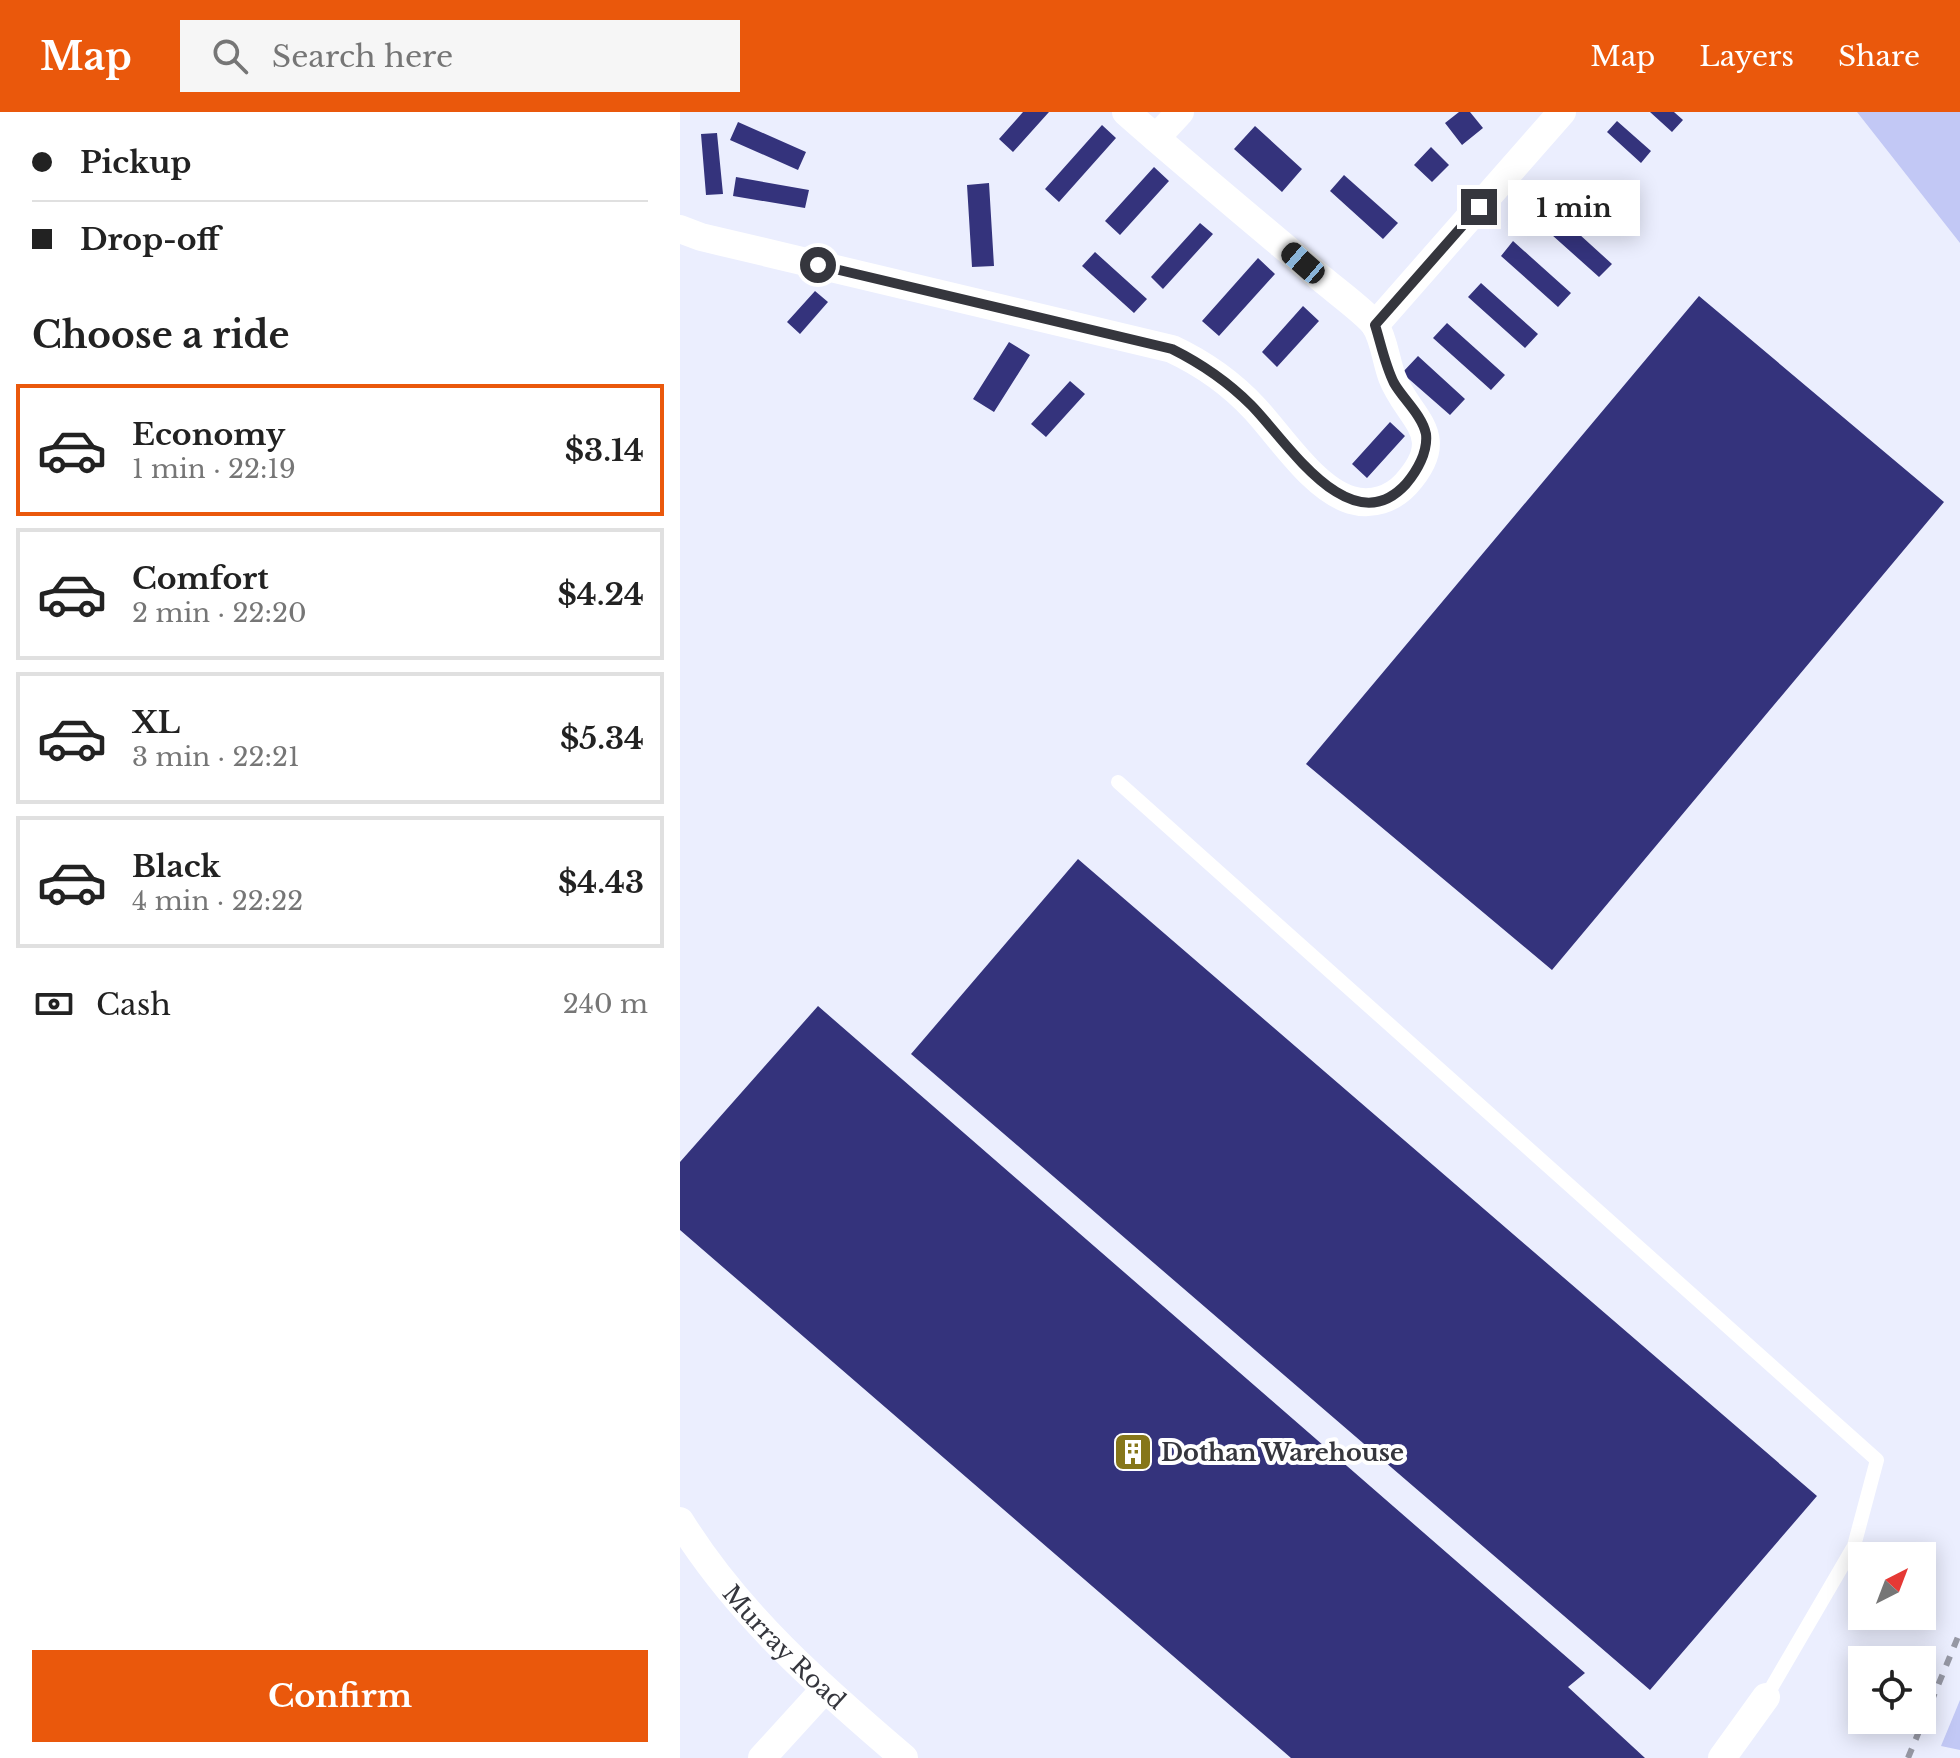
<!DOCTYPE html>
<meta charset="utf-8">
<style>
body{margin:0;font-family:"Libre Baskerville",serif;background:#f6f6f6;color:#222;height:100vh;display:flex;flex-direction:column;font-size:30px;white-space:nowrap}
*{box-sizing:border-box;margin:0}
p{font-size:26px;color:#767676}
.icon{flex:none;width:44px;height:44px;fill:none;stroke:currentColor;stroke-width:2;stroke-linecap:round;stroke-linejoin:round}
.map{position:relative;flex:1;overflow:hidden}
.sheet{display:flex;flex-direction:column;background:#fff;width:680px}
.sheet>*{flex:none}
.guide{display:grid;align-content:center;height:176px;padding:0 32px;background:#fff}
.needle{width:52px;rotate:42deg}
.fabs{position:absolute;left:1168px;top:1430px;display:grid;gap:16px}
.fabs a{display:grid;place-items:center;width:88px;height:88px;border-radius:0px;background:#fff;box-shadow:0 4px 20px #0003;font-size:40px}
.end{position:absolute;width:36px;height:36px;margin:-18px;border:10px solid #35363d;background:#fff;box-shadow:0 0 0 4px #fff}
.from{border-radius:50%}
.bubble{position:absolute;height:56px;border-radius:0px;background:#fff;box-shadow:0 4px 20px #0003;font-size:26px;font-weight:700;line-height:56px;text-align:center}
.car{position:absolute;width:24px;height:48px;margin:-24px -12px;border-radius:10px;box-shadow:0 0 6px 2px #0007;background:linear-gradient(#222 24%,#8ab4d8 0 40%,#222 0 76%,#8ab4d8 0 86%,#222 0)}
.guide b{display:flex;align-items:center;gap:28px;height:76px;font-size:30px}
.guide b+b{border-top:2px solid #e0e0e0}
.guide i{width:20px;height:20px;background:#222}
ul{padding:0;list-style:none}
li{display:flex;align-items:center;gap:24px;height:132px;margin:0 16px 12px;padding:0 16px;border:4px solid #e0e0e0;border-radius:0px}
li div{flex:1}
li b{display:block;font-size:30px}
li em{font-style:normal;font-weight:700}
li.on{border-color:#ea580c}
li>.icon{width:72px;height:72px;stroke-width:1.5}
h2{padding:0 32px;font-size:36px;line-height:96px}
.pay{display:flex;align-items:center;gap:20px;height:88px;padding:0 32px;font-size:30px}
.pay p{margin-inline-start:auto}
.action{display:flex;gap:16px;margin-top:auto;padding:16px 32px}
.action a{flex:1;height:92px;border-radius:0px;background:#ea580c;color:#fff;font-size:32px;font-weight:700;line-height:92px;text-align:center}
header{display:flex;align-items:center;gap:48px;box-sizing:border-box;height:112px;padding:0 40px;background:#ea580c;color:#fff}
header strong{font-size:38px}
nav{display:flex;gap:44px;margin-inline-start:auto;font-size:28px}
.search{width:560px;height:72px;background:#f6f6f6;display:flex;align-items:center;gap:20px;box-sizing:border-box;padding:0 28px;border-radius:0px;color:#767676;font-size:30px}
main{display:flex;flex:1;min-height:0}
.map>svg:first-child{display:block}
</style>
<header>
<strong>Map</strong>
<div class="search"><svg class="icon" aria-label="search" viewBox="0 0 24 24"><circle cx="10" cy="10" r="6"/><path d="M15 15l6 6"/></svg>Search here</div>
<nav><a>Map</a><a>Layers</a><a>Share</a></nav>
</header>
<main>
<section class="sheet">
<div class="guide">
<b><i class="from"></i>Pickup</b>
<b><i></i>Drop-off</b>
</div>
<h2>Choose a ride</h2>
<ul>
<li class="on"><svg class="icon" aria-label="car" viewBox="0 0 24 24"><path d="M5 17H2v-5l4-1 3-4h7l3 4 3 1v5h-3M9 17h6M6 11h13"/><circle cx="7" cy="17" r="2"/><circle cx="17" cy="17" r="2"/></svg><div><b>Economy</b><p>1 min · 22:19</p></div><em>$3.14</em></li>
<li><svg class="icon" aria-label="car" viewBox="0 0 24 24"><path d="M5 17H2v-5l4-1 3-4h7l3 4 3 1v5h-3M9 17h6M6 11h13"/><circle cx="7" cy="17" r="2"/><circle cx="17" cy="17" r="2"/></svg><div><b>Comfort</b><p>2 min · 22:20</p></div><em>$4.24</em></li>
<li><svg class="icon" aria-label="car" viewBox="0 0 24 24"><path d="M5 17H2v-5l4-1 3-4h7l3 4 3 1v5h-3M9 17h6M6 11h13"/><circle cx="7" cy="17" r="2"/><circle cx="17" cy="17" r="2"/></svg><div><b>XL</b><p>3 min · 22:21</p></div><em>$5.34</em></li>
<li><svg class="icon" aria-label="car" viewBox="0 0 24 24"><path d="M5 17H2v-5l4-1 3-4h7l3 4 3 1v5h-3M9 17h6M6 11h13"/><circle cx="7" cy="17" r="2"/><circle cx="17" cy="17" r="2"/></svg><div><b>Black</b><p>4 min · 22:22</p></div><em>$4.43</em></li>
</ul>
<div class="pay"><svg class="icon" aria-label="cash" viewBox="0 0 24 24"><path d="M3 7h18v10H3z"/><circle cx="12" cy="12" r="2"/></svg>Cash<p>240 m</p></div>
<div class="action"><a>Confirm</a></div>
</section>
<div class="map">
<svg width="1280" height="1646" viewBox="0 0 1280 1646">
<rect width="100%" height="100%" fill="#ebeefe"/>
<path fill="#c2c8f5" d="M1177,0H1280V131Z
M1280,1588V1638L1261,1634Z"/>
<path fill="#34337c" d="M343,0H369L333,40L319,27Z
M779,0H790L803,16L782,33L765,11Z
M970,0H994L1003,8L992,20Z
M937,9L971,39L961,51L927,20Z
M58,10L126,40L118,58L50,28Z
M422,13L436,26L379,90L365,77Z
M575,14L622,57L602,80L554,37Z
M37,21L43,82L26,83L21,22Z
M751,35L769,53L752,70L734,53Z
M474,55L489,69L440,123L425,109Z
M664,63L718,111L703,127L650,79Z
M56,65L129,78L125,96L53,84Z
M309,71L314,154L292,155L287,73Z
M866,92L932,152L919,165L853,106Z
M520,111L533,122L483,177L471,165Z
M833,129L891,181L878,195L821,144Z
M415,140L467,187L454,201L402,154Z
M578,146L595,162L539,224L522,209Z
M801,171L858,222L845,236L788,185Z
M135,179L148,190L120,222L107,210Z
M1019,184L1264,390L872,858L626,652Z
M623,194L639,209L597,255L582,240Z
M767,211L825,263L811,278L753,226Z
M329,230L350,243L314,300L293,287Z
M738,244L785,287L770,303L722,261Z
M390,269L405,282L366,325L351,312Z
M710,310L725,324L687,366L672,352Z
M398,747L1137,1384L970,1578L231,942Z
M138,894L905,1561L888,1575L965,1646H611L0,1118V1050Z"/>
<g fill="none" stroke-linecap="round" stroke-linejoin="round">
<path stroke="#fff" stroke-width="14" d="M438,670L1197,1348L1174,1434L1086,1585"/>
<g stroke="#fff" stroke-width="28">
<path d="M476,26L500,0"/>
<path d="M0,117L21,125L492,237C524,252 551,271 575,297C601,325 634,377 671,388C692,394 712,387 726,372C771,322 728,307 712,265C706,249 704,227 695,213C687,201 648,173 635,161C572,107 508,55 446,0"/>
<path d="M695,213L882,0"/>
<path id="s1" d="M0,1409C58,1503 141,1575 224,1646"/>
<path d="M82,1646L144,1578"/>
<path d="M1042,1646L1086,1585"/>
</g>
<path stroke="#9698a4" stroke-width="6" stroke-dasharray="10 10" stroke-linecap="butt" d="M1228,1646L1280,1520"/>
</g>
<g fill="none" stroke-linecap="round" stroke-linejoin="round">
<path stroke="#35363d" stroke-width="10" d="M138,153L492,237C522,252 547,269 571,293C606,328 670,433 726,372C737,359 748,340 746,322C742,303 723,287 714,271C705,253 701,232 695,213L799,95"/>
</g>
<defs>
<g id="building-square" transform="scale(2)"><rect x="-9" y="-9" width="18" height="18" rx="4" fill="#86761a" stroke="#fff"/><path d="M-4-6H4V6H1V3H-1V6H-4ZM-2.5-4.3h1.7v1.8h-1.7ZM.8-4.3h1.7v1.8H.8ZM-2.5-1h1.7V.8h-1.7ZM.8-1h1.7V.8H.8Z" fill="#fff"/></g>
</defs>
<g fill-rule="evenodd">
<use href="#building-square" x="453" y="1340"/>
</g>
<g text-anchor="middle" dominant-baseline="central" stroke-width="8" stroke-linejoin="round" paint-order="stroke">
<g font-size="24" font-weight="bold" fill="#35363d" stroke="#fff" text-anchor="start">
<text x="481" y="1340">Dothan Warehouse</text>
</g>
<g font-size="24" fill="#35363d" stroke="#fff">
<text stroke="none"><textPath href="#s1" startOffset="164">Murray Road</textPath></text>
</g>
</g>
</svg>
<div class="fabs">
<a><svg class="needle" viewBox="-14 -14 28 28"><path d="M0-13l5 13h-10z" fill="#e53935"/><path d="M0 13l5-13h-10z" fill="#767676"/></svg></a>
<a><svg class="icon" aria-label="locate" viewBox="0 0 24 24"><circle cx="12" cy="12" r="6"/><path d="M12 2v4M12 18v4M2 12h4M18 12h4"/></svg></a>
</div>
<i class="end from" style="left:138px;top:153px"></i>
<i class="end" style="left:799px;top:95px"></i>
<div class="bubble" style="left:828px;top:68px;width:132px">1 min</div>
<i class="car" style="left:623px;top:151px;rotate:311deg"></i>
</div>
</main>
